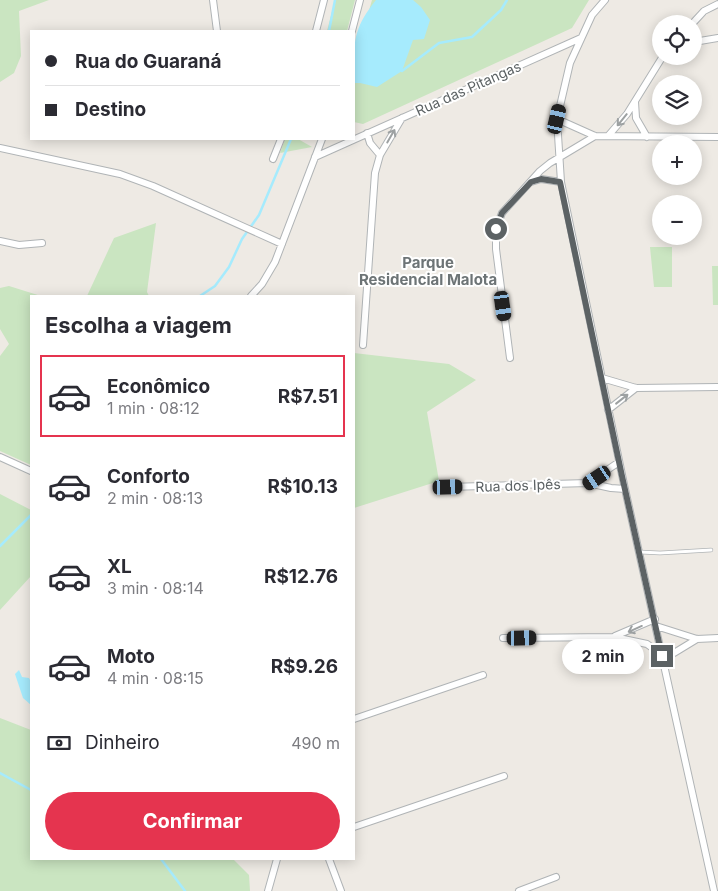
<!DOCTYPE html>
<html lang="pt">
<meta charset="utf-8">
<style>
body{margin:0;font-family:Inter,sans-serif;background:#f7f7f7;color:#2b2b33;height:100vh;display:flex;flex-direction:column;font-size:19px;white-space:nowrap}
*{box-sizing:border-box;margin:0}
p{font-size:16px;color:#7c7c81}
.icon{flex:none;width:28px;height:28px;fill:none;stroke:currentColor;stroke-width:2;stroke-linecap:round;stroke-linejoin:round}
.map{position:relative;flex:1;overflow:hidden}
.drawer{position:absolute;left:30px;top:295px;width:325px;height:565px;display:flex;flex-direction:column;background:#fff;border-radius:0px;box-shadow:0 2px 12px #0003}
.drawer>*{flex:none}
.hud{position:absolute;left:30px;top:30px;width:325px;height:110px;border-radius:0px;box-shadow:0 2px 12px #0003;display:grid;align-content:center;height:110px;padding:0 15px;background:#fff}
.buttons{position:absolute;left:652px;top:15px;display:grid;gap:10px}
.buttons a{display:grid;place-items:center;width:50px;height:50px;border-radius:50%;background:#fff;box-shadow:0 2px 12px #0003;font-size:25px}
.end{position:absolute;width:22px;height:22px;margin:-11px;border:6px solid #5c6264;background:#fff;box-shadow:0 0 0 2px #fff}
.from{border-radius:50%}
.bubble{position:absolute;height:35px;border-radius:18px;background:#fff;box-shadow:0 2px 12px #0003;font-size:16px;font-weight:700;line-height:35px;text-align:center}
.car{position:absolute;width:15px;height:30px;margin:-15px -8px;border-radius:6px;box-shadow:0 0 4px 1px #0007;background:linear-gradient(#222 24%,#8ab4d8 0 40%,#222 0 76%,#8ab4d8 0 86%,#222 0)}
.hud b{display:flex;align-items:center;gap:18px;height:48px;font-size:19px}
.hud b+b{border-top:1px solid #e1e1e2}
.hud i{width:12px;height:12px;background:#2b2b33}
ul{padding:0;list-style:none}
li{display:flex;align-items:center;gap:15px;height:82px;margin:0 10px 8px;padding:0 5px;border:2px solid transparent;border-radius:0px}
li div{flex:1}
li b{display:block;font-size:19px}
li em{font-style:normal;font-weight:700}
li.selected{border-color:#e5344f}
li>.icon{width:45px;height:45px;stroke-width:1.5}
h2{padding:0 15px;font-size:22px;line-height:60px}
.pay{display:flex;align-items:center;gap:12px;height:55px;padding:0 15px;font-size:19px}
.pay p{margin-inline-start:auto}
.primary-button{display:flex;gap:10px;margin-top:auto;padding:10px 15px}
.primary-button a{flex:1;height:58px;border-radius:30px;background:#e5344f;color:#fff;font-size:20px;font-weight:700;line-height:58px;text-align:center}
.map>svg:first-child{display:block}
</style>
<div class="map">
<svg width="718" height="891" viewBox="0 0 718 891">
<rect width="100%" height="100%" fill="#eeeae4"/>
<path fill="#cae5c1" d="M0,0H49L19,11L21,56L14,73L0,82Z
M335,0H355L347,31H327Z
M372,0H589L572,28L363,124L354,122V64Z
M285,139H298L312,147L280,153Z
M156,223L147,292L149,296H87L114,238Z
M650,247H672V287H654Z
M712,266H718V305H713Z
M9,286L41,296H31V465L0,451V356L9,344L0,329V288Z
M354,353L449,364L476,380L427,412L439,481L354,508Z
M0,494L31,510V576L0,610Z
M0,718L31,730V859H233L249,875L250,891H0Z"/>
<path fill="#a6ebfd" d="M376,0H413L421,7L430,20L424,39L413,40L402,71L377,87L360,83H354C354,45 351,31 376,0Z
M19,670L22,677L29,678L31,682V705L23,698L15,674Z"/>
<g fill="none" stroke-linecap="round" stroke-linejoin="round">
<path stroke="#a6ebfd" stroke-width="2.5" d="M329,31L335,0
M402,71L439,43L472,37L501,10L507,0
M200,296L215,286L229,267L242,239L259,215L291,139
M0,546L31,515
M0,773L31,790
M161,859L185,891"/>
<g stroke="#b0b4b6" stroke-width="4.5">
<path id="lane" d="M640,552L660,553L711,550"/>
</g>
<g stroke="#b0b4b6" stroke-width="8">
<path id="street" d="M213,0L217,31
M605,0L592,15L570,63L557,119L561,182L625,489L714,891
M692,24L704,11L718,4
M316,31L324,0
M352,31L360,0
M694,42L718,38
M635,102L636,118L647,137
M557,119L595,136L718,137
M367,133L370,143L380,155
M608,136L627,114L663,56
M0,148L120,174L153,186L282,244
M315,157L581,38
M273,159L281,139
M531,182L541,179L561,182
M0,241L19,245L42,243
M251,296L262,284L275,262L322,139
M363,345L375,173L380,155L402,118
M510,358L496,249V229L502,213L540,171L550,163L595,136
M602,378L636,388L718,387
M608,410L636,388
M0,457L31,471
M588,483L619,462
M448,487L588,483L611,488L625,489
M656,626L697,639L718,638
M615,636L655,619
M503,638L614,637L647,644L662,655L674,653L697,639
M354,719L483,675
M354,827L504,776
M329,859L341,891
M268,891L277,859
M519,891L556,877"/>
</g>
<use href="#lane" stroke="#fff" stroke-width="3"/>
<use href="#street" stroke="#fff" stroke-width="6"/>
</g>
<defs><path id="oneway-shaft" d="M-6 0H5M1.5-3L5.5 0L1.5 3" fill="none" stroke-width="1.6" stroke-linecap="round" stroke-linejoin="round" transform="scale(1.25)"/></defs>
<g stroke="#9da1a2">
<use href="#oneway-shaft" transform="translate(622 120) rotate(129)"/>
<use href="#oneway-shaft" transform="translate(391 136) rotate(-60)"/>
<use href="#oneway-shaft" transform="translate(622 399) rotate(-38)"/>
<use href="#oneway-shaft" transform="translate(635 629) rotate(156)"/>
</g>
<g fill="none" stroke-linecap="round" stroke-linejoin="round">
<path stroke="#5c6264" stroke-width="6" d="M496,229L502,213L531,182L541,179L560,182L622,476L662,656"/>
</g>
<g text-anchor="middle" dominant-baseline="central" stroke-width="4" stroke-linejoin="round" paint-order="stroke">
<g font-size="14" fill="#5c6264" stroke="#fff">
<text transform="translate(468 88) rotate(-24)">Rua das Pitangas</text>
<text transform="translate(518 485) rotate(-2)">Rua dos Ipês</text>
</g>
<g font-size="15" font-weight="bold" fill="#6d7476" stroke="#fff">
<text x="428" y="262">Parque<tspan x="428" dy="17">Residencial Malota</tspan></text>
</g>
</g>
</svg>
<div class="buttons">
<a><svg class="icon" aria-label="locate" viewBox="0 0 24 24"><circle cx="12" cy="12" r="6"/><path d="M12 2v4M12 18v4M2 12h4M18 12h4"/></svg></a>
<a><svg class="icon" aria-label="layers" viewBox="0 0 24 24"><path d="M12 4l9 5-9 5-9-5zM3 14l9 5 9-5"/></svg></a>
<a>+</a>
<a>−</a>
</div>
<i class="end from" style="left:496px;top:229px"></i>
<i class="end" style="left:662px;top:656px"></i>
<div class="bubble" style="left:562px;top:639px;width:82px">2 min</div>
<i class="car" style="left:557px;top:119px;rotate:13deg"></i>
<i class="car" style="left:503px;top:306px;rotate:172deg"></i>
<i class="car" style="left:597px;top:478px;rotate:236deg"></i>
<i class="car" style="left:448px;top:487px;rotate:88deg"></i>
<i class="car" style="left:522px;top:638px;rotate:89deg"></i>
<div class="hud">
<b><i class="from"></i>Rua do Guaraná</b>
<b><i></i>Destino</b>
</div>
<section class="drawer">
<h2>Escolha a viagem</h2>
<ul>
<li class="selected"><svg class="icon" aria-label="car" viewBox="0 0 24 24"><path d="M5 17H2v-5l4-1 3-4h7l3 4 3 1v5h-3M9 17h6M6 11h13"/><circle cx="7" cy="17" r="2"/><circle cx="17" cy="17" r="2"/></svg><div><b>Econômico</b><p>1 min · 08:12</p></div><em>R$7.51</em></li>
<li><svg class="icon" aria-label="car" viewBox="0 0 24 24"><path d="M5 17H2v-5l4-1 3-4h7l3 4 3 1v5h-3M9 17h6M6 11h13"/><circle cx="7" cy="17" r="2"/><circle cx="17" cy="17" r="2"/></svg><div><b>Conforto</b><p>2 min · 08:13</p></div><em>R$10.13</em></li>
<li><svg class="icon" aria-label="car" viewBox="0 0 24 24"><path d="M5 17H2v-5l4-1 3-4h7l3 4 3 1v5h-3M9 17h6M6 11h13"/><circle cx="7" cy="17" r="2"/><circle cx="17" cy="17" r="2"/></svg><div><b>XL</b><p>3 min · 08:14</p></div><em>R$12.76</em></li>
<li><svg class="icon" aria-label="car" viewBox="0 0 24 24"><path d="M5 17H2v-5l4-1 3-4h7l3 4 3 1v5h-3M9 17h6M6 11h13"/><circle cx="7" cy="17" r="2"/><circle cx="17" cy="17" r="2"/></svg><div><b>Moto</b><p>4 min · 08:15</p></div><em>R$9.26</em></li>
</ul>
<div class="pay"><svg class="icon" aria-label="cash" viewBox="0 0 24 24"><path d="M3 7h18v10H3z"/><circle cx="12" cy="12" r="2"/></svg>Dinheiro<p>490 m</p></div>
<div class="primary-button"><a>Confirmar</a></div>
</section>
</div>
